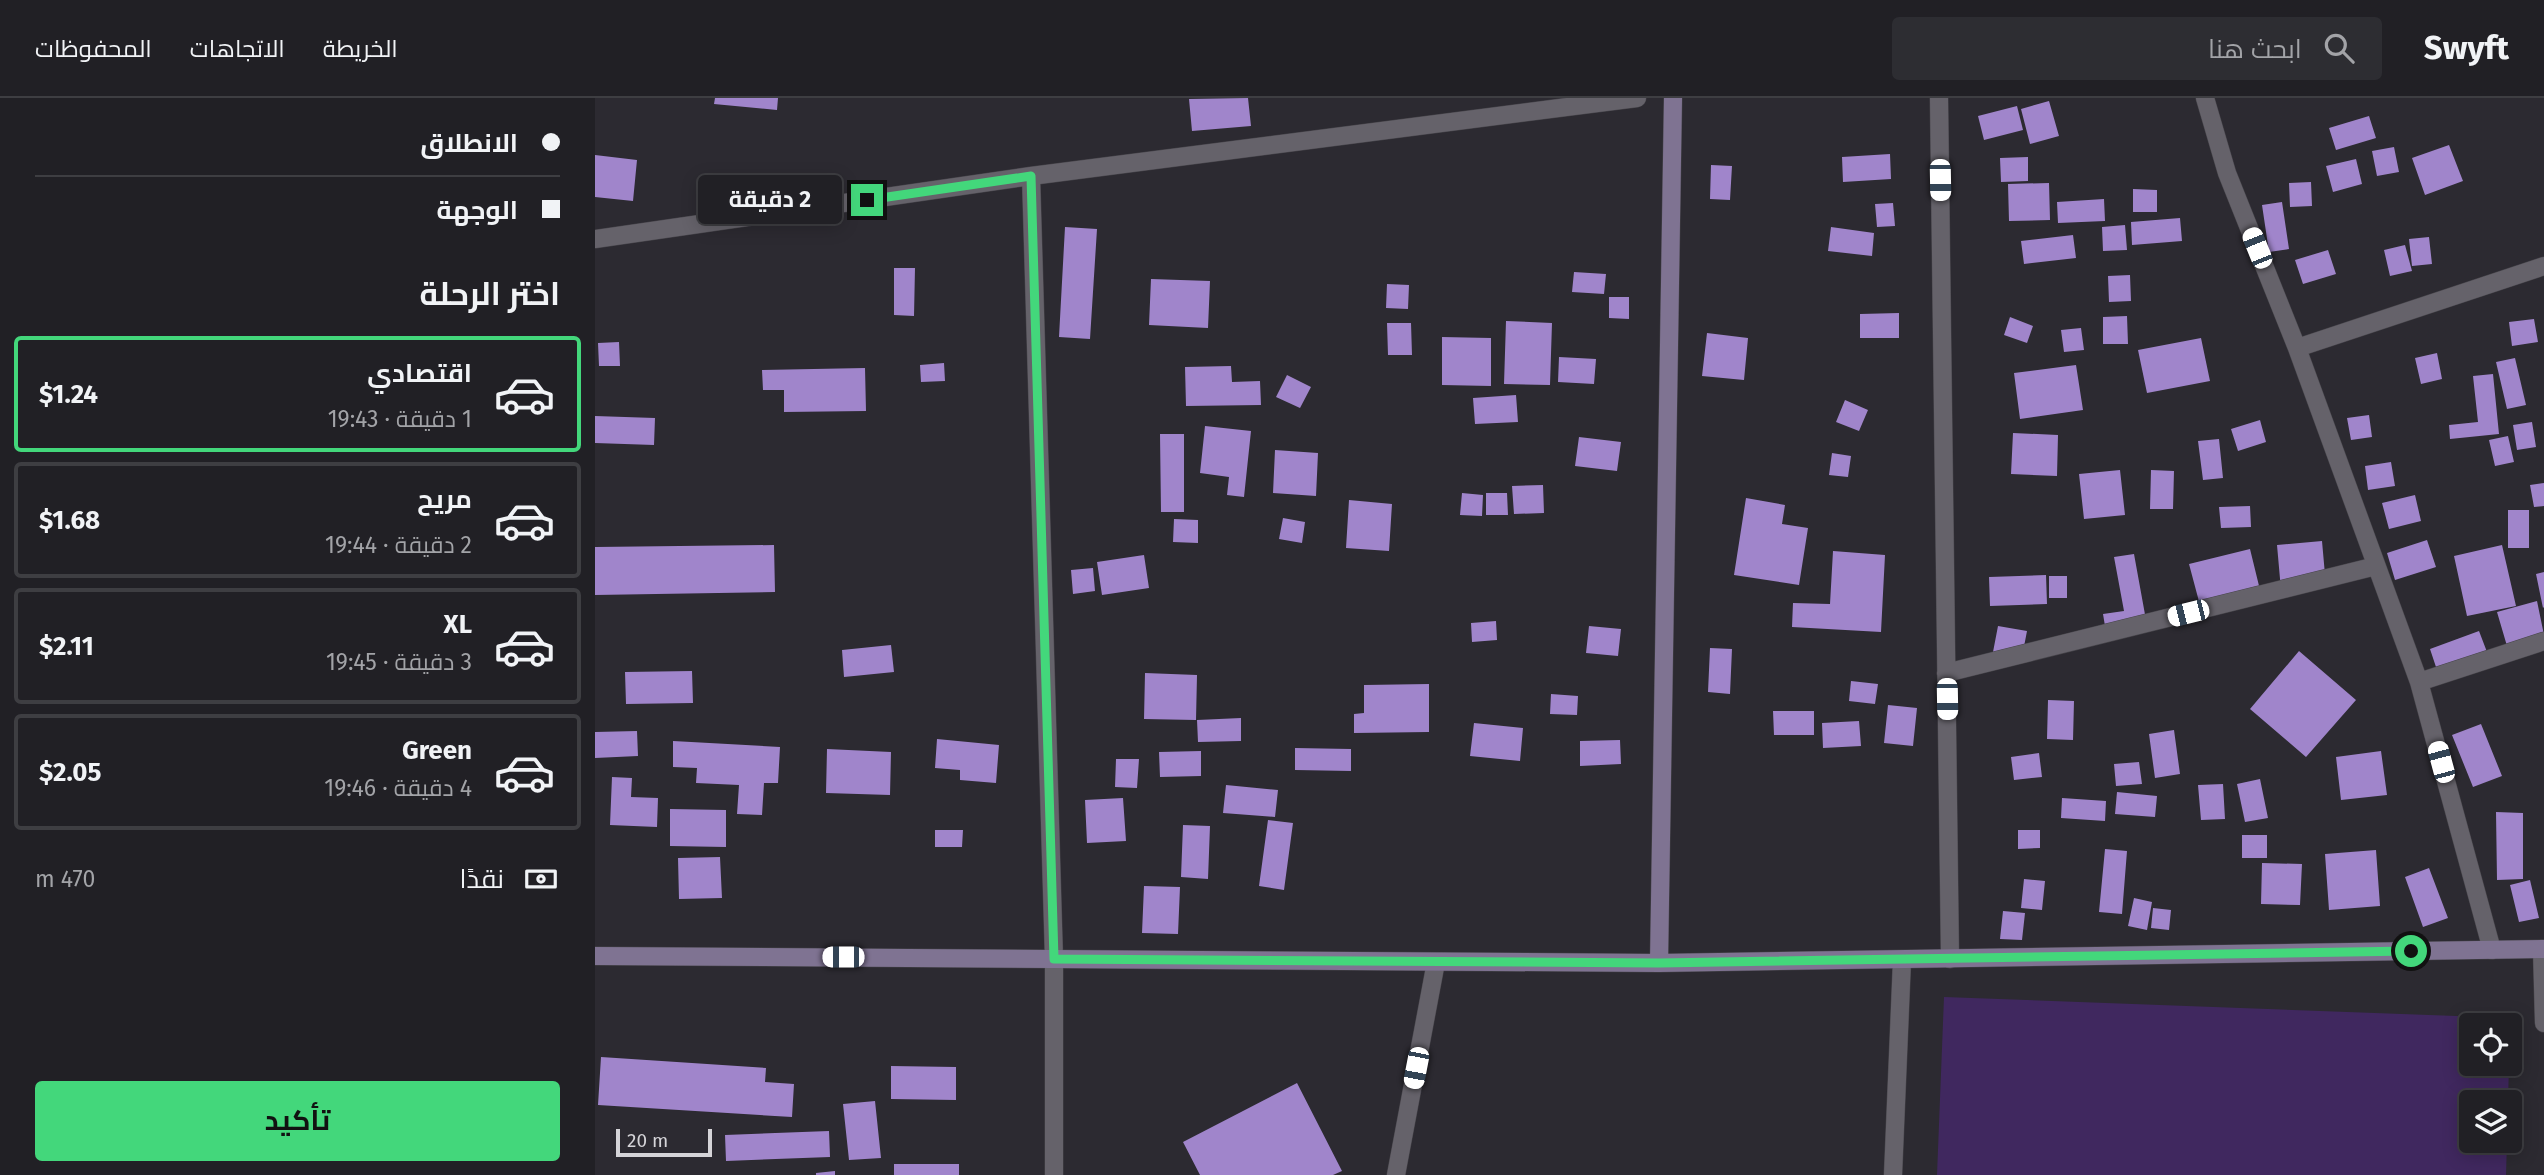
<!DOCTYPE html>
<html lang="ar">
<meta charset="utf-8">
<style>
body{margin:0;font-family:"Fira Sans",Cairo,sans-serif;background:#2d2d32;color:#f1f3f6;direction:rtl;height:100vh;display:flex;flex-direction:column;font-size:26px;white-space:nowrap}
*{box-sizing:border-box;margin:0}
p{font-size:23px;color:#a2a3a7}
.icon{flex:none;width:38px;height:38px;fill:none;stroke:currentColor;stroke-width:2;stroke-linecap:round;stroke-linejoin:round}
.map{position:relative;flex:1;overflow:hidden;direction:ltr}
.drawer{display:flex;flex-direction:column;background:#212025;width:595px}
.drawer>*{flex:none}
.hud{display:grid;align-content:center;height:154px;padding:0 35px;background:#212025}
.fabs{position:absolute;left:1864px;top:915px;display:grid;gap:14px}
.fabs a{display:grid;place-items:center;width:63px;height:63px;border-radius:7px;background:#212025;box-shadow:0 4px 18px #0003,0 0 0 2px #3e3e42;font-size:35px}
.scale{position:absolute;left:21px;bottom:18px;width:96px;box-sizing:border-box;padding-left:7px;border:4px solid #d5d4d8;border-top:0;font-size:19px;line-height:24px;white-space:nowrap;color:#d5d4d8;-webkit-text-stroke:5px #2c2a31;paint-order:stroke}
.end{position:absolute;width:32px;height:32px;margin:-16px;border:9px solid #43d77b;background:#111;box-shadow:0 0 0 4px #111}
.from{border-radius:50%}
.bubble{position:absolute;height:49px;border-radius:7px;background:#212025;box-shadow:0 4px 18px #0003,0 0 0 2px #3e3e42;font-size:23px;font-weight:700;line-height:49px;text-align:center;direction:rtl}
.car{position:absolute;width:21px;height:42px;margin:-21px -10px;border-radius:9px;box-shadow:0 0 5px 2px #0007;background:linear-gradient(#fff 24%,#345 0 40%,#fff 0 76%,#345 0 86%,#fff 0)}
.hud b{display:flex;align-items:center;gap:24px;height:66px;font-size:26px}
.hud b+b{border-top:2px solid #3e3e42}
.hud i{width:18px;height:18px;background:#f1f3f6}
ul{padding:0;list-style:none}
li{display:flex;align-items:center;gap:21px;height:116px;margin:0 14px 10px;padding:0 21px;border:4px solid #3e3e42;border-radius:7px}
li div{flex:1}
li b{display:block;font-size:26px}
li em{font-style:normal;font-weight:700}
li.on{border-color:#43d77b}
li>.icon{width:63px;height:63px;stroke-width:1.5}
h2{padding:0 35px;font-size:32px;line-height:84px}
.pay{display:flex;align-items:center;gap:18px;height:77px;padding:0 35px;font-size:26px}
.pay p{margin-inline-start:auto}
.action{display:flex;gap:14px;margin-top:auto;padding:14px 35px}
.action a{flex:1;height:80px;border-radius:7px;background:#43d77b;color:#111;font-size:28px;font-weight:700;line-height:80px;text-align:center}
header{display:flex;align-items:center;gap:42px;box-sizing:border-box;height:98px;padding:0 35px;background:#212025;border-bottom:2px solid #3e3e42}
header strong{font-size:33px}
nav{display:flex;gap:38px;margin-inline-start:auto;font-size:24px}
.search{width:490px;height:63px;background:#2d2d32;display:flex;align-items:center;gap:18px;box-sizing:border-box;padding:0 24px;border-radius:7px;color:#a2a3a7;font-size:26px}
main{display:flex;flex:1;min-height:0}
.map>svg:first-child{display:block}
</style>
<header>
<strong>Swyft</strong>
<div class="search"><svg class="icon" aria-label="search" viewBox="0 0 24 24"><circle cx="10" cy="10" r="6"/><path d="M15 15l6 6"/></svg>ابحث هنا</div>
<nav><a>الخريطة</a><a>الاتجاهات</a><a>المحفوظات</a></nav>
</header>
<main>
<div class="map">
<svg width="1949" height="1077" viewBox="0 0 1949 1077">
<rect width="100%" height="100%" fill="#2c2a31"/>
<path fill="#40285f" d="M1349,899L1916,920L1915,959L1914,928H1876V966H1914L1913,1004H1876V1043H1912L1911,1077H1342Z"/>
<path fill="#a085cb" d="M120,0H183L182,12L119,6Z
M653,0L656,28L597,33L594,1Z
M1454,3L1464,38L1435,46L1426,11Z
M1422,8L1428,32L1389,42L1383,18Z
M1774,18L1781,40L1741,52L1734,30Z
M1854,47L1868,83L1830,97L1817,60Z
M1799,49L1804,74L1782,78L1777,53Z
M1295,56L1296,81L1248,84L1247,59Z
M0,57L42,62L38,103L0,99Z
M1433,59V83L1406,84L1405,60Z
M1761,61L1767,86L1738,94L1731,68Z
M1116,67L1137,68L1135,102L1115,101Z
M1716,84L1717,108L1695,109L1694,85Z
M1454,85L1455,122L1414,123L1413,86Z
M1538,91L1562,92V114H1538Z
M1509,101L1510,123L1463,125L1462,104Z
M1687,104L1694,151L1674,154L1667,107Z
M1298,105L1300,128L1282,129L1280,106Z
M1585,120L1587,143L1537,147L1536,124Z
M1530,127L1532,152L1508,153L1507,129Z
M470,129L502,131L495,241L464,239Z
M1236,129L1279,135L1277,158L1233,153Z
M1478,137L1481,160L1429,166L1426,143Z
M1834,139L1837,166L1817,168L1814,141Z
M1810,147L1817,173L1795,178L1789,152Z
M1733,152L1741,176L1708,186L1700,162Z
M299,170H320L319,218L299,217Z
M979,174L1011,176L1009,196L977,194Z
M1535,177L1536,203L1514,204L1513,178Z
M556,181L615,183L613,230L554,227Z
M792,186L814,187L813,211L791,210Z
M1014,199H1034V221L1014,220Z
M1304,215V240H1265V216Z
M1532,218L1533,246H1508V219Z
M1415,219L1438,228L1432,245L1409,237Z
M1939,221L1943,244L1917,248L1914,224Z
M911,223L957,225L955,287L909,286Z
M792,225H816L817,257H793Z
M1486,230L1489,252L1469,254L1466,232Z
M1112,235L1153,240L1149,282L1107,278Z
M847,239L896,240V288L847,287Z
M1606,240L1615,283L1552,295L1543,252Z
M24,244L25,268H4L3,245Z
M1842,255L1847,281L1826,286L1820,260Z
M964,259L1001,261L999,286L963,284Z
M1920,260L1931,307L1912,311L1901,264Z
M349,265L350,283L326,284L325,267Z
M1481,267L1488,312L1425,321L1419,275Z
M636,268L637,284L665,283L666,307L591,308L590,269Z
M270,270L271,313L189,314V292H168L167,272Z
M1898,276L1904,336L1855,341L1854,327L1883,324L1878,278Z
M692,277L716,289L705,310L681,299Z
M921,297L923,324L880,326L878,300Z
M1250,302L1273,312L1264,333L1241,324Z
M1774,317L1777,339L1756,342L1752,320Z
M0,318L60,320L59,347L0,345Z
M1665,322L1671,344L1643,353L1636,331Z
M1937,324L1941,349L1922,352L1918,327Z
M610,328L656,333L649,399L632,397L634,379L605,375Z
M1418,335L1463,337L1462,378L1416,376Z
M565,336H589V414H566Z
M1913,338L1919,364L1900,368L1894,342Z
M984,339L1026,344L1022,373L980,368Z
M1624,341L1628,380L1608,382L1603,343Z
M680,352L723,355L721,398L678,395Z
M1237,355L1256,358L1253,379L1234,377Z
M1796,364L1800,388L1773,392L1770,368Z
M1525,372L1530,417L1489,421L1484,376Z
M1556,372L1579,373L1578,411H1555Z
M1949,385V408L1939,409L1935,387Z
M948,387L949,415L919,416L917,388Z
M867,395L888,397L887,418L865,417Z
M891,395H912L913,417H891Z
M1820,397L1826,423L1794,431L1787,405Z
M1151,400L1190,407L1187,426L1213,430L1204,487L1139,477Z
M754,402L797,406L794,453L751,450Z
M1655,408L1656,429L1626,430L1624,409Z
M1913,412H1934V450H1913Z
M688,420L710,424L707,445L684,441Z
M579,421L603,422V445L578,444Z
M1832,442L1841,469L1800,482L1792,455Z
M1727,443L1731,488L1686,492L1682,447Z
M179,447L180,494L0,497V449Z
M1907,447L1921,508L1872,518L1859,458Z
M1655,451L1666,496L1606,511L1594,466Z
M1238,453L1290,457L1286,534L1197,529L1198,505L1235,506Z
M1539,456L1553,533L1512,540L1508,516L1529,513L1519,459Z
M549,457L554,490L507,497L502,464Z
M498,470L500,493L478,496L476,472Z
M1949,474V509L1948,510L1941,476Z
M1451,477L1452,506L1395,508L1394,479Z
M1454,478H1472V500H1454Z
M1942,503L1949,537L1912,548L1902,514Z
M901,523L902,542L877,544L876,525Z
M994,528L1026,531L1023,558L991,555Z
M1403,528L1432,533L1427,559L1398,554Z
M1884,533L1892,554L1842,572L1835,551Z
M296,547L299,574L249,579L247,552Z
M1115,550L1137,551L1135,596L1113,594Z
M1704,553L1761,602L1711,659L1655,611Z
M97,573L98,605L31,606L30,574Z
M550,575L602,577L601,622L549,621Z
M1256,583L1283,586L1280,606L1254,603Z
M834,586V634L759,635V616L769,615V587Z
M956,596L983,598L982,617L955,616Z
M1453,602L1479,603L1478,642L1452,641Z
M1293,607L1322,610L1318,648L1289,645Z
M1178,613H1219V637H1179Z
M646,620V643L603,644L602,622Z
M1264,623L1266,648L1228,650L1227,625Z
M879,625L928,630L925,663L875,658Z
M1886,626L1907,678L1878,689L1857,637Z
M1579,632L1585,676L1560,680L1554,636Z
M42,633L43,658L0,660V634Z
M342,641L404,647L401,685L365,682V672L340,670Z
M1025,642L1026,666L985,668V643Z
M78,643L185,649L183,685H169L167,717L142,716L144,687L101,685L102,670L78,669Z
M700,650L756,651V673L700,672Z
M232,651L296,654L295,697L231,695Z
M606,653V678L565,679L564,654Z
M1786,653L1792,697L1746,702L1741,659Z
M1444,655L1447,679L1419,682L1416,659Z
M521,661H544L542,690L520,689Z
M1544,664L1547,686L1521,688L1519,666Z
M17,679L37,680L36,699L63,700L62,729L15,727Z
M1665,681L1673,720L1650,724L1642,686Z
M1628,686L1630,721L1606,722L1603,687Z
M631,687L683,692L680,719L628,715Z
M1522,694L1562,698L1560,719L1520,716Z
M528,700L531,743L492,745L490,702Z
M1467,700L1511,703L1510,723L1466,720Z
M75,711L131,712V749L75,748Z
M1901,714L1928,715V781L1902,782Z
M673,722L698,725L689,792L664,788Z
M588,727L615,728L613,781L586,779Z
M340,732H368L367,749H340Z
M1423,732H1445V750L1423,751Z
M1647,737H1672V760H1647Z
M1510,751L1532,753L1527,816L1504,814Z
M1781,752L1785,808L1734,812L1730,756Z
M125,759L127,800L84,801L83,760Z
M1667,765L1707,766L1705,807L1666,806Z
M1834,770L1853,820L1828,829L1810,779Z
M1429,781L1450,783L1447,812L1426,810Z
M1935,782L1944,820L1924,824L1915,787Z
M549,788L585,789L583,836L547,835Z
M1539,800L1557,804L1552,832L1533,828Z
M1558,810L1576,812L1574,832L1556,830Z
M1408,813L1430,815L1427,842L1405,841Z
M6,959L171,970L170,984L199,986L197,1019L3,1007Z
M296,968L361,969V1002L296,1001Z
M702,985L747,1073L738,1077H605L588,1044Z
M280,1003L286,1060L254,1062L248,1006Z
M234,1033L235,1059L131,1063L130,1037Z
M299,1066H364V1077H299Z
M240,1073V1077H221V1075Z"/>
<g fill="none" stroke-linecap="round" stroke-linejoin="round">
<g stroke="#47454b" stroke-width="19">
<path id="street" d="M1344,0L1355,861
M1610,0L1632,75L1702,250L1824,584L1897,852
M436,78L459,861V1077
M0,141L436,78L1042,0
M1702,250L1949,168
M1351,575L1781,468
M1824,584L1949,543
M1947,851L1949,925
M801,1077L841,864
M1298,1077L1307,862"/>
</g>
<g stroke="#47454b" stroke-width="19">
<path id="secondary" d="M0,858L1064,865L1949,851
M1064,865L1078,0"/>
</g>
<use href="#street" stroke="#65626a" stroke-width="18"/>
<use href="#secondary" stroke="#7f7392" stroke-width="18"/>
</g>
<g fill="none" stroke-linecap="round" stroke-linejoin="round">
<path stroke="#43d77b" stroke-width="9" d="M272,102L436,78L459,861L1064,865L1816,853"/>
</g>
</svg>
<div class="fabs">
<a><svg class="icon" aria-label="locate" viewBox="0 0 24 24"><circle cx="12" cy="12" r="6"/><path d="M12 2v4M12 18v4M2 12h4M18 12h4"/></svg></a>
<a><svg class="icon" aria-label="layers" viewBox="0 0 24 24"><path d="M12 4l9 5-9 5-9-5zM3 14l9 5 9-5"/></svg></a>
</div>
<div class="scale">20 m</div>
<i class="end from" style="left:1816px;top:853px"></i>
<i class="end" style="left:272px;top:102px"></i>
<div class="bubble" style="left:103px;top:77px;width:144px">2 دقيقة</div>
<i class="car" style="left:1345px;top:82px;rotate:179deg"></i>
<i class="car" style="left:1662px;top:150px;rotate:338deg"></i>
<i class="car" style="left:1593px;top:515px;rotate:256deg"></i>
<i class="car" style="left:1352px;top:601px;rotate:179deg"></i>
<i class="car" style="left:1846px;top:664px;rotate:345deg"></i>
<i class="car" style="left:248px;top:859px;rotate:270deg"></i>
<i class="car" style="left:821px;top:970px;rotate:191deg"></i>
</div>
<section class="drawer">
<div class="hud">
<b><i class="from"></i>الانطلاق</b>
<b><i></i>الوجهة</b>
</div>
<h2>اختر الرحلة</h2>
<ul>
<li class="on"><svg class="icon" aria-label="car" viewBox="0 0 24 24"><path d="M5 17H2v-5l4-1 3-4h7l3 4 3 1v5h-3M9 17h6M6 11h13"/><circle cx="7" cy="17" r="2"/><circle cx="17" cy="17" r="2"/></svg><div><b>اقتصادي</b><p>1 دقيقة · 19:43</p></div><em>$1.24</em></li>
<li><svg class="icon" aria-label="car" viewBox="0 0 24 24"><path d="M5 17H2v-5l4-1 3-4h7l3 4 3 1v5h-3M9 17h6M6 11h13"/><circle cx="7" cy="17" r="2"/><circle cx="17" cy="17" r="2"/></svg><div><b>مريح</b><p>2 دقيقة · 19:44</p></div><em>$1.68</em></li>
<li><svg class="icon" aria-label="car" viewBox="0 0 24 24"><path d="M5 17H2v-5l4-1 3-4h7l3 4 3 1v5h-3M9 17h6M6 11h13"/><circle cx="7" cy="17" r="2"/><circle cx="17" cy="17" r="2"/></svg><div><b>XL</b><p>3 دقيقة · 19:45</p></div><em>$2.11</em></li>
<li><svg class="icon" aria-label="car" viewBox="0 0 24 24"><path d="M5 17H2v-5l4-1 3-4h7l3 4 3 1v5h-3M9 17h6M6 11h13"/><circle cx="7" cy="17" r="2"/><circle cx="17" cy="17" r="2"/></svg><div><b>Green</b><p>4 دقيقة · 19:46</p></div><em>$2.05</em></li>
</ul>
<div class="pay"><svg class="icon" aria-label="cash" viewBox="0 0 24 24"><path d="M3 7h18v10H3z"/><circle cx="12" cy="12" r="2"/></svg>نقدًا<p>470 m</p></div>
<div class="action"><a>تأكيد</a></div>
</section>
</main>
